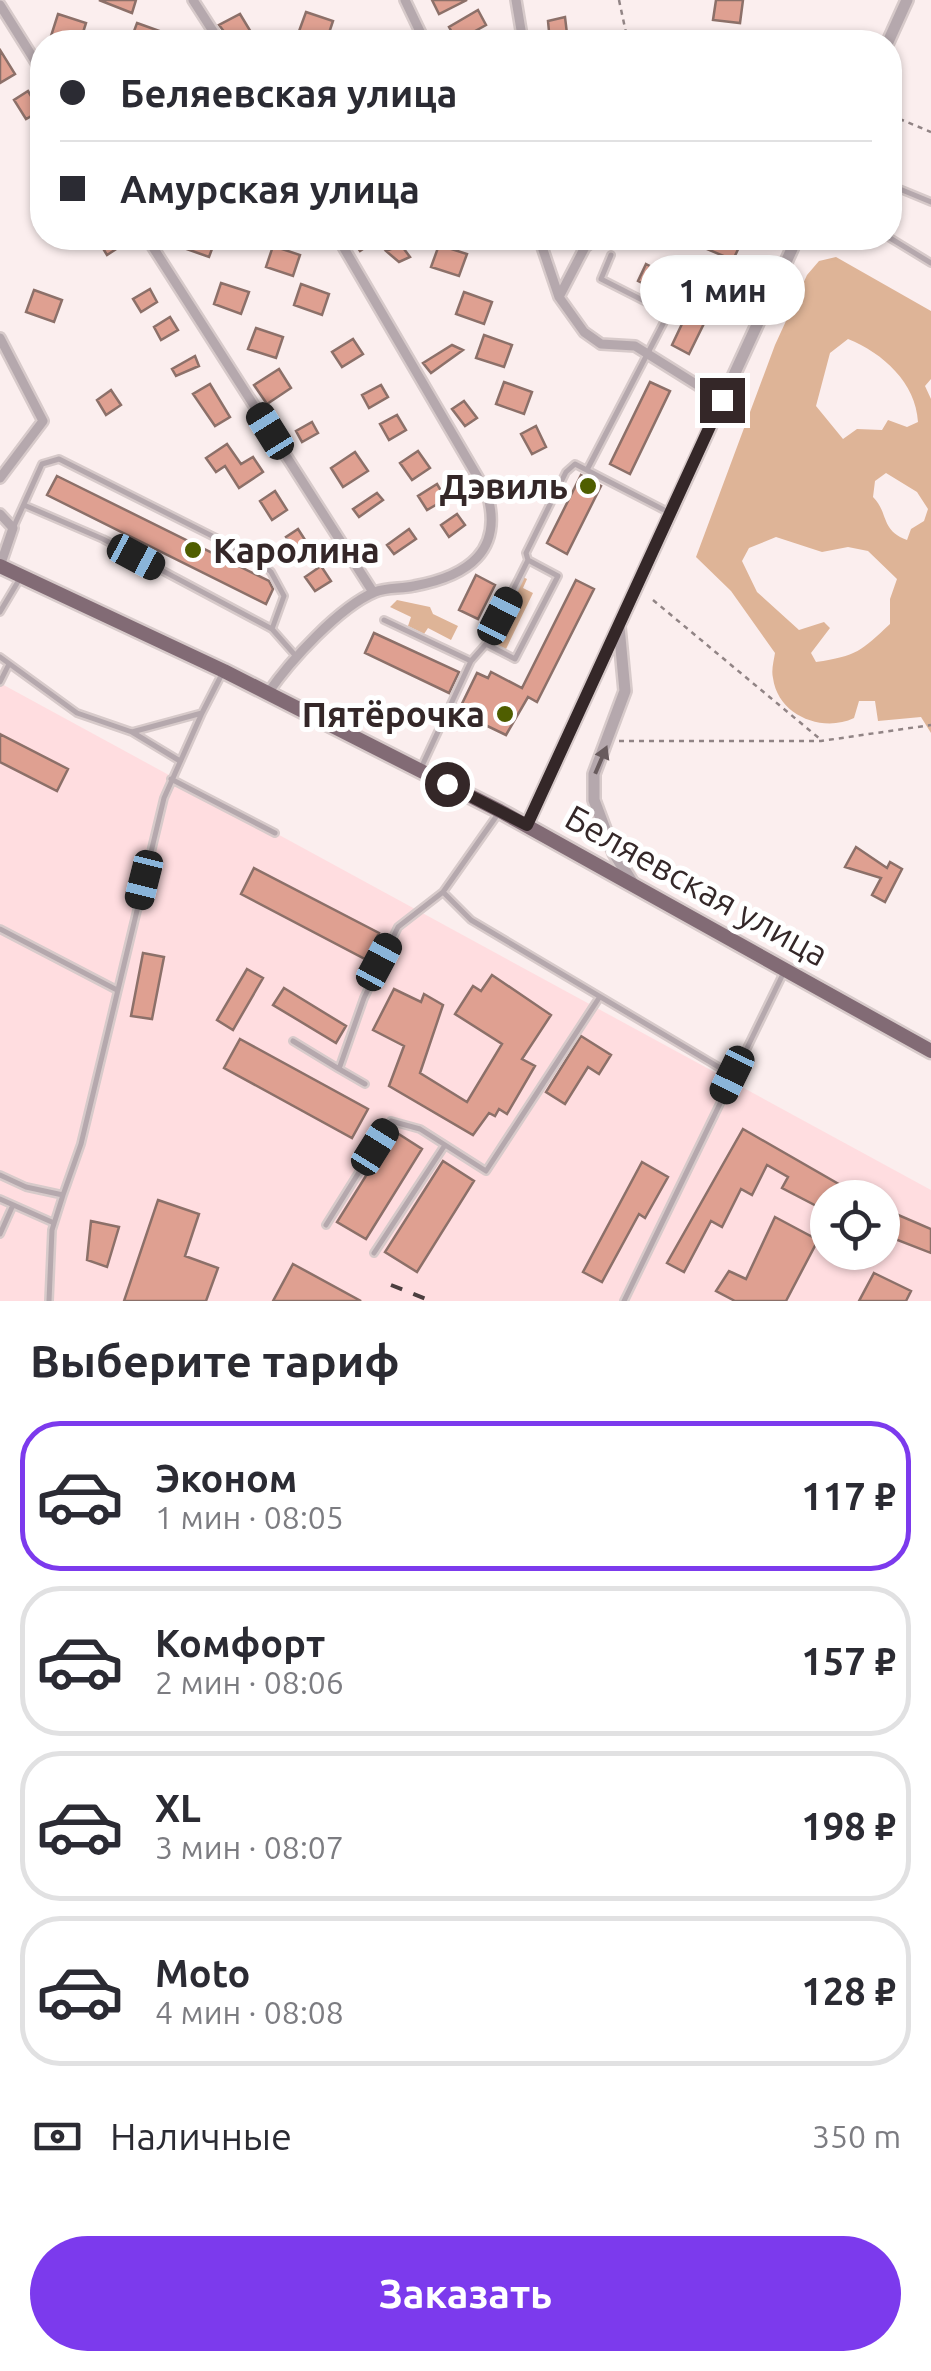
<!DOCTYPE html>
<html lang="ru">
<meta charset="utf-8">
<style>
body{margin:0;font-family:Ubuntu,sans-serif;background:#f7f7f7;color:#2b2b33;height:100vh;display:flex;flex-direction:column;font-size:38px;white-space:nowrap}
*{box-sizing:border-box;margin:0}
p{font-size:32px;color:#7c7c81}
.icon{flex:none;width:55px;height:55px;fill:none;stroke:currentColor;stroke-width:2;stroke-linecap:round;stroke-linejoin:round}
.map{position:relative;height:1301px;overflow:hidden}
.details{display:flex;flex-direction:column;background:#fff;flex:1}
.details>*{flex:none}
.hud{position:absolute;left:30px;top:30px;width:872px;height:220px;border-radius:40px;box-shadow:0 2px 8px #0004;display:grid;align-content:center;height:220px;padding:0 30px;background:#fff}
.controls{position:absolute;left:810px;top:1180px;display:grid;gap:20px}
.controls a{display:grid;place-items:center;width:90px;height:90px;border-radius:50%;background:#fff;box-shadow:0 2px 8px #0004;font-size:50px}
.end{position:absolute;width:45px;height:45px;margin:-22px;border:12px solid #342728;background:#fff;box-shadow:0 0 0 5px #fff}
.from{border-radius:50%}
.bubble{position:absolute;height:70px;border-radius:35px;background:#fff;box-shadow:0 2px 8px #0004;font-size:32px;font-weight:700;line-height:70px;text-align:center}
.car{position:absolute;width:30px;height:60px;margin:-30px -15px;border-radius:12px;box-shadow:0 0 8px 2px #0007;background:linear-gradient(#222 24%,#8ab4d8 0 40%,#222 0 76%,#8ab4d8 0 86%,#222 0)}
.hud b{display:flex;align-items:center;gap:35px;height:95px;font-size:38px}
.hud b+b{border-top:2px solid #e1e1e2}
.hud i{width:25px;height:25px;background:#2b2b33}
ul{padding:0;list-style:none}
li{display:flex;align-items:center;gap:30px;height:150px;margin:0 20px 15px;padding:0 10px;border:5px solid #e1e1e2;border-radius:40px}
li div{flex:1}
li b{display:block;font-size:38px}
li em{font-style:normal;font-weight:700}
li.on{border-color:#7c3aed}
li>.icon{width:90px;height:90px;stroke-width:1.5}
h2{padding:0 30px;font-size:45px;line-height:120px}
.pay{display:flex;align-items:center;gap:25px;height:110px;padding:0 30px;font-size:38px}
.pay p{margin-inline-start:auto}
.primary-button{display:flex;gap:20px;margin-top:auto;padding:20px 30px}
.primary-button a{flex:1;height:115px;border-radius:60px;background:#7c3aed;color:#fff;font-size:40px;font-weight:700;line-height:115px;text-align:center}
.map>svg:first-child{display:block}
</style>
<div class="map">
<svg width="931" height="1301" viewBox="0 0 931 1301">
<rect width="100%" height="100%" fill="#fbeeee"/>
<path fill="#ffdde0" fill-rule="evenodd" d="M0,683L931,1190V1301H0ZM828,1198H882V1252H828Z"/>
<path fill="#deb497" fill-rule="evenodd" d="M836,257L931,311V379L925,386L931,399V733L921,717L878,721L875,701H859L854,718C823,733 778,716 773,678C771,670 774,660 775,653L731,591L696,557L775,345L807,275L819,261ZM848,339C883,353 916,383 918,422L907,427L888,420L882,430L857,429L843,439L816,406L830,353ZM886,473L917,492L928,509L924,521L911,529L907,540C880,530 889,513 873,497L875,481ZM776,537L822,552L848,547L868,551L897,579L890,599V624C861,651 857,656 816,662L811,653L830,628L824,622L799,630L757,592L742,561L749,548Z
M523,577L527,579L523,588L533,593L506,649L491,642Z
M397,600L430,607L433,614L458,626L451,640L428,628L424,634L408,626L411,617L390,607Z"/>
<path fill="#dfa091" stroke="#8c7069" stroke-width="2.5" d="M99,0H136L132,13Z
M432,0H467L439,14Z
M716,0H743L740,23L713,20Z
M478,10L486,25L457,41L449,27Z
M306,12L333,21L326,42L298,34Z
M58,14L86,23L80,42L51,36Z
M240,14L257,42H232L219,25Z
M565,17L568,42H550L548,21Z
M137,23L165,33L161,42H130Z
M0,50L15,74L0,83Z
M28,91L40,111L26,119L14,100Z
M106,238H119L124,244L107,255L99,242Z
M185,238H216L209,257L181,247Z
M351,238H379L360,251Z
M681,238H729L741,243L733,260Z
M401,245L410,257L399,262L386,251Z
M439,245L467,254L459,276L431,267Z
M273,246L300,255L293,276L266,267Z
M646,264L716,299L689,354L672,345L690,307L638,281Z
M221,283L249,292L241,314L214,304Z
M301,284L329,294L322,315L294,305Z
M150,289L157,302L141,312L133,299Z
M34,290L62,300L54,322L26,312Z
M464,292L492,302L484,324L456,314Z
M170,317L178,330L161,340L154,327Z
M256,328L283,337L276,358L248,349Z
M484,335L512,345L504,367L476,358Z
M353,339L363,354L342,367L332,352Z
M452,345L463,350L431,373L423,363Z
M195,356L199,366L176,376L172,369Z
M279,369L291,388L267,404L254,385Z
M504,382L532,392L524,414L496,404Z
M650,382L670,391L630,474L610,464Z
M210,384L230,417L215,426L193,394Z
M381,385L388,397L369,408L362,395Z
M111,390L121,405L106,415L97,400Z
M464,401L477,418L465,426L452,409Z
M397,415L406,430L389,440L380,424Z
M312,422L318,433L302,442L296,431Z
M536,426L546,447L532,454L521,434Z
M227,444L241,464L253,457L263,472L239,488L225,466L216,472L206,458Z
M418,451L430,468L412,480L400,463Z
M355,452L368,471L343,487L331,468Z
M581,475L601,486L567,554L547,543Z
M57,476L269,581L273,589L266,604L47,495Z
M437,484L446,499L427,510L418,496Z
M275,491L287,510L272,520L260,501Z
M377,493L383,500L359,517L353,509Z
M457,514L465,525L449,537L441,525Z
M298,529L307,543L295,552L286,537Z
M409,529L416,539L394,554L387,545Z
M321,566L331,581L315,591L305,577Z
M476,575L495,585L478,619L459,610Z
M576,580L594,589L537,702L528,697L506,735L458,712L477,673L488,678L491,672L522,688Z
M374,633L459,672L449,693L365,653Z
M0,734L68,769L57,791L0,762Z
M856,847L887,868L890,862L902,869L885,902L872,895L881,878L845,867Z
M254,868L379,933L365,959L241,894Z
M143,953L164,957L152,1019L131,1016Z
M247,969L263,978L233,1030L217,1020Z
M492,975L551,1015L522,1059L535,1066L507,1114L499,1109L495,1116L489,1113L473,1135L389,1086L404,1046L373,1030L394,989L421,1002L424,994L443,1005L420,1073L467,1102L502,1044L455,1014L473,986L481,991Z
M284,988L346,1026L336,1043L273,1005Z
M581,1036L611,1055L599,1074L588,1067L565,1104L546,1092Z
M240,1039L368,1109L352,1138L224,1068Z
M743,1129L863,1198H828V1212L782,1188L788,1177L767,1165L752,1195L741,1189L722,1227L711,1221L684,1272L667,1263Z
M394,1131L422,1149L366,1239L337,1222Z
M443,1161L474,1181L417,1272L385,1252Z
M642,1162L668,1177L645,1218L639,1214L602,1282L583,1272Z
M158,1200L199,1214L185,1256L218,1268L206,1301H124Z
M882,1208L931,1229V1253L890,1237L882,1247Z
M775,1217L818,1240L786,1301H735L716,1291L729,1271L746,1279Z
M91,1221L119,1227L107,1267L87,1260Z
M293,1264L361,1301H273Z
M874,1273L911,1291L906,1301H859Z"/>
<g fill="none" stroke-linecap="round" stroke-linejoin="round">
<g stroke="#d7caca" stroke-width="10">
<path id="service" d="M890,185L931,202
M890,238L931,263
M588,468L665,320L662,310L601,279L611,255
M24,505L103,539L272,629L294,654
M14,526L42,464L59,459L256,558L271,572L284,596L272,629
M0,612L19,580
M384,620L471,661L421,768
M486,644L528,560
M0,657L77,713L132,732L202,713L223,672
M471,661L486,644L515,659L558,576L528,560L526,553L566,472L575,464L668,512
M0,682L9,664
M132,732L180,761
M171,779L275,833
M444,893L471,920L732,1075
M0,929L117,990
M293,1041L339,1069L364,998L398,927L443,892L498,814
M339,1069L365,1084
M0,1175L26,1187L63,1195L81,1144L164,798L202,713
M0,1199L54,1223
M326,1225L391,1121L420,1129L486,1171L599,998
M0,1234L13,1205
M374,1253L445,1145
M49,1301L52,1230L63,1195
M624,1301L784,972"/>
</g>
<g stroke="#d7caca" stroke-width="14">
<path id="minor" d="M193,0L220,42
M405,0L425,42
M516,0L523,42
M0,5L42,72
M147,238L373,592
M539,238L559,297L584,332L601,344L635,346L723,401
M559,297L585,247L596,238
M0,338L43,421L0,478
M0,514L13,528L0,566
M268,693C290,661 339,607 375,592C387,587 401,589 414,586C468,576 504,551 487,493L338,238"/>
</g>
<g stroke="#d7caca" stroke-width="16">
<path id="tertiary" d="M888,42L907,0
M619,627L625,691L594,774V800L614,853L632,882
M527,825L797,238"/>
</g>
<g stroke="#d7caca" stroke-width="19">
<path id="primary" d="M0,566L224,671L500,811L931,1051"/>
</g>
<path stroke="#918485" stroke-width="2.5" stroke-dasharray="5 5" stroke-linecap="butt" d="M619,0L628,42
M890,115L931,132
M653,600L820,739
M619,741H821L931,725"/>
<use href="#service" stroke="#b5a8ad" stroke-width="5"/>
<use href="#minor" stroke="#b5a8ad" stroke-width="9"/>
<use href="#tertiary" stroke="#b5a8ad" stroke-width="11"/>
<use href="#primary" stroke="#826b75" stroke-width="14"/>
<path stroke="#4b3e3f" stroke-width="4" stroke-dasharray="12 12" stroke-linecap="butt" d="M391,1285L431,1301"/>
</g>
<defs><path id="oneway-solid" d="M-6-.8H1V-3.2L6.5 0L1 3.2V.8H-6Z" transform="scale(2.5)"/></defs>
<use fill="#685b5d" href="#oneway-solid" transform="translate(601 760) rotate(-67)"/>
<g fill="none" stroke-linecap="round" stroke-linejoin="round">
<path stroke="#342728" stroke-width="12" d="M447,784L527,825L722,400"/>
</g>
<g fill="#4f5e00" stroke="#fff" stroke-width="4">
<circle cx="588" cy="486" r="10"/>
<circle cx="193" cy="550" r="10"/>
<circle cx="505" cy="714" r="10"/>
</g>
<g text-anchor="middle" dominant-baseline="central" stroke-width="10" stroke-linejoin="round" paint-order="stroke">
<g font-size="35" font-weight="bold" fill="#342728" stroke="#fff" text-anchor="end">
<text x="568" y="486">Дэвиль</text>
<text x="213" y="550" text-anchor="start">Каролина</text>
<text x="485" y="714">Пятёрочка</text>
</g>
<g font-size="35" fill="#342728" stroke="#fff">
<text transform="translate(697 885) rotate(29)">Беляевская улица</text>
</g>
</g>
</svg>
<div class="controls">
<a><svg class="icon" aria-label="locate" viewBox="0 0 24 24"><circle cx="12" cy="12" r="6"/><path d="M12 2v4M12 18v4M2 12h4M18 12h4"/></svg></a>
</div>
<i class="end from" style="left:447px;top:784px"></i>
<i class="end" style="left:722px;top:400px"></i>
<div class="bubble" style="left:640px;top:255px;width:165px">1 мин</div>
<i class="car" style="left:270px;top:431px;rotate:328deg"></i>
<i class="car" style="left:136px;top:557px;rotate:118deg"></i>
<i class="car" style="left:500px;top:616px;rotate:27deg"></i>
<i class="car" style="left:144px;top:880px;rotate:194deg"></i>
<i class="car" style="left:379px;top:962px;rotate:28deg"></i>
<i class="car" style="left:732px;top:1075px;rotate:206deg"></i>
<i class="car" style="left:375px;top:1147px;rotate:32deg"></i>
<div class="hud">
<b><i class="from"></i>Беляевская улица</b>
<b><i></i>Амурская улица</b>
</div>
</div>
<section class="details">
<h2>Выберите тариф</h2>
<ul>
<li class="on"><svg class="icon" aria-label="car" viewBox="0 0 24 24"><path d="M5 17H2v-5l4-1 3-4h7l3 4 3 1v5h-3M9 17h6M6 11h13"/><circle cx="7" cy="17" r="2"/><circle cx="17" cy="17" r="2"/></svg><div><b>Эконом</b><p>1 мин · 08:05</p></div><em>117 ₽</em></li>
<li><svg class="icon" aria-label="car" viewBox="0 0 24 24"><path d="M5 17H2v-5l4-1 3-4h7l3 4 3 1v5h-3M9 17h6M6 11h13"/><circle cx="7" cy="17" r="2"/><circle cx="17" cy="17" r="2"/></svg><div><b>Комфорт</b><p>2 мин · 08:06</p></div><em>157 ₽</em></li>
<li><svg class="icon" aria-label="car" viewBox="0 0 24 24"><path d="M5 17H2v-5l4-1 3-4h7l3 4 3 1v5h-3M9 17h6M6 11h13"/><circle cx="7" cy="17" r="2"/><circle cx="17" cy="17" r="2"/></svg><div><b>XL</b><p>3 мин · 08:07</p></div><em>198 ₽</em></li>
<li><svg class="icon" aria-label="car" viewBox="0 0 24 24"><path d="M5 17H2v-5l4-1 3-4h7l3 4 3 1v5h-3M9 17h6M6 11h13"/><circle cx="7" cy="17" r="2"/><circle cx="17" cy="17" r="2"/></svg><div><b>Moto</b><p>4 мин · 08:08</p></div><em>128 ₽</em></li>
</ul>
<div class="pay"><svg class="icon" aria-label="cash" viewBox="0 0 24 24"><path d="M3 7h18v10H3z"/><circle cx="12" cy="12" r="2"/></svg>Наличные<p>350 m</p></div>
<div class="primary-button"><a>Заказать</a></div>
</section>
